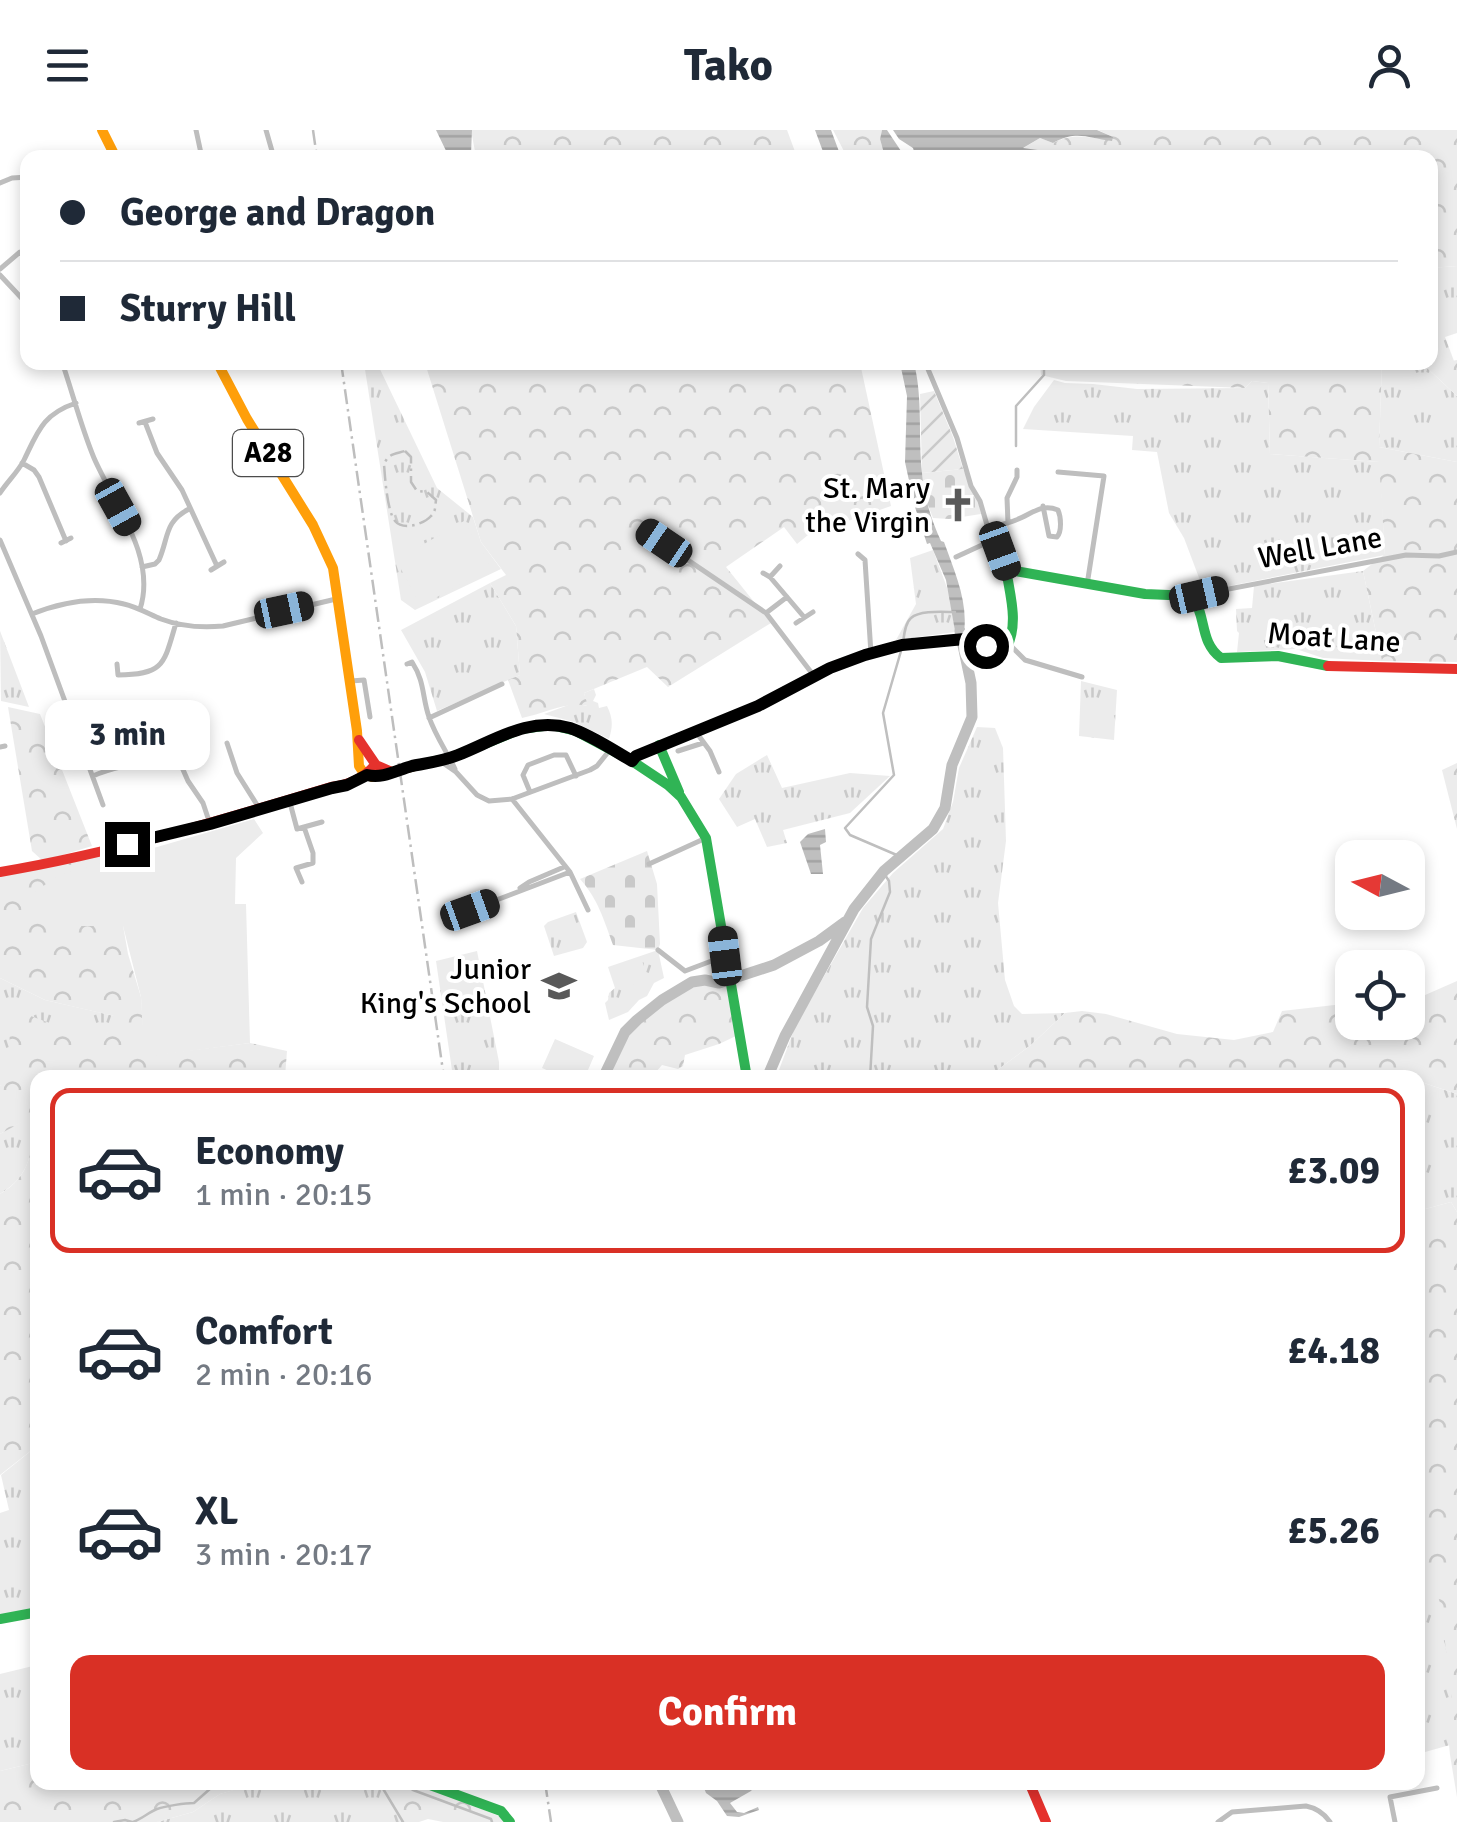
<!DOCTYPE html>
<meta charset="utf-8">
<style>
body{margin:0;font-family:Signika,sans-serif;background:#f2f2f3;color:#1f2937;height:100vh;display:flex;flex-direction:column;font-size:38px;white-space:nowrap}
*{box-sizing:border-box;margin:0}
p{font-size:32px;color:#747a83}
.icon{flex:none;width:55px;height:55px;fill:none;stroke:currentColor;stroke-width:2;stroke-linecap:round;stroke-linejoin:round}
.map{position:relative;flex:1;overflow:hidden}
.panel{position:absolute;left:30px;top:940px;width:1395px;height:720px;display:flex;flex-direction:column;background:#fff;border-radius:20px;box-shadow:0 5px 15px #0003}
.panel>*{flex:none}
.banner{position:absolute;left:20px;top:20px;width:1418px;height:220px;border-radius:20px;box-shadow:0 5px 15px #0003;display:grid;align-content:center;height:220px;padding:0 40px;background:#fff}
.needle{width:65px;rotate:277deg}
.fabs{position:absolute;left:1335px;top:710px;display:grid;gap:20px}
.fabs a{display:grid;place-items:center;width:90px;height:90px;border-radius:20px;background:#fff;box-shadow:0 5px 15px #0003;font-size:50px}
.end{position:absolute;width:45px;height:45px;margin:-22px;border:12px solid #000;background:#fff;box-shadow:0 0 0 5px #fff}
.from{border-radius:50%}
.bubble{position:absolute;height:70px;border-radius:20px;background:#fff;box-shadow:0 5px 15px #0003;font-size:32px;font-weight:700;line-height:70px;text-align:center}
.car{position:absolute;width:30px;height:60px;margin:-30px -15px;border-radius:12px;box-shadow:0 0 8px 2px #0007;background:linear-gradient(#222 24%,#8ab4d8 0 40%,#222 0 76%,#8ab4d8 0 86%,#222 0)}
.banner b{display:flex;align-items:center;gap:35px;height:95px;font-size:38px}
.banner b+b{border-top:2px solid #e0e1e3}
.banner i{width:25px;height:25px;background:#1f2937}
ul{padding:18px 0 0;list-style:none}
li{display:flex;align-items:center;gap:30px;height:165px;margin:0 20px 15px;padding:0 20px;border:5px solid transparent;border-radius:20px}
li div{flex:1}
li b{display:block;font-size:38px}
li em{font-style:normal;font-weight:700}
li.on{border-color:#d93025}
li>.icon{width:90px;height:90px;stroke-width:1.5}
.primary-button{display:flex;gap:20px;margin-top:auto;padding:20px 40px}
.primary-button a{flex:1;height:115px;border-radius:20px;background:#d93025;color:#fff;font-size:40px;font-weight:700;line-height:115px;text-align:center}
header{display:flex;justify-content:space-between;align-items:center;height:130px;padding:0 40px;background:#fff;font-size:45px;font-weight:700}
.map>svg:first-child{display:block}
</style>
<header><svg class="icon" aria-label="menu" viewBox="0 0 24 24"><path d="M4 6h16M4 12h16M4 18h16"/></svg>Tako<svg class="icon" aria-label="person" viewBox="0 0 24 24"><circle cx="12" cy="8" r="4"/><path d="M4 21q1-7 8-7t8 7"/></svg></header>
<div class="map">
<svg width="1457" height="1692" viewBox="0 0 1457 1692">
<defs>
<pattern id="grass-tufts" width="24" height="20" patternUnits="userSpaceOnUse" patternTransform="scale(2.5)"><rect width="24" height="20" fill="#ececec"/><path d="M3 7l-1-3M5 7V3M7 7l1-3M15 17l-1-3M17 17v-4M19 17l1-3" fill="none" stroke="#c9c9c9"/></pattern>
<pattern id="forest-crowns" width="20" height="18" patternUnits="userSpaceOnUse" patternTransform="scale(2.5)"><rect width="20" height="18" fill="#ececec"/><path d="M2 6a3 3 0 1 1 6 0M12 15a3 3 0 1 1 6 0" fill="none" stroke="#c9c9c9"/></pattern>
<pattern id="cemetery-stones" width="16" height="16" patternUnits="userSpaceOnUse" patternTransform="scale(2.5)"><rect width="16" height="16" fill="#ececec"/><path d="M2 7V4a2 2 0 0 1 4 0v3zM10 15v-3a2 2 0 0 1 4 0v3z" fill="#c9c9c9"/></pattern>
<pattern id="garden-furrows" width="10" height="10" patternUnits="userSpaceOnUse" patternTransform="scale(2.5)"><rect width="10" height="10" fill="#ececec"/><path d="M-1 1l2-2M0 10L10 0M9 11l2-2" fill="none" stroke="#c9c9c9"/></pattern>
<pattern id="water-rules" width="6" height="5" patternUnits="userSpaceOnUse" patternTransform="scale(2.5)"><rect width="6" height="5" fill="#bfbfbf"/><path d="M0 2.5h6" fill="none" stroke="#a2a2a2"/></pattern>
</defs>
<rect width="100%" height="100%" fill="#fff"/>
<path fill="url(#grass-tufts)" d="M1457,136V203L1445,207L1454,231L1426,237L1457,266V332L1379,317L1382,233L1430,232V138Z
M364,233H377L437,358L473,387L481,412L501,439L415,480L401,470Z
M1054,250L1065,253L1093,254L1137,259L1245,258L1252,251L1268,253L1270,324L1380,332L1385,425L1204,461L1184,408L1169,383L1157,322L1132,320L1133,306L1023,299L1034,277Z
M933,420L949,463L955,502L896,510L916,474L910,428Z
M1363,441L1382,531L1323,528L1296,519L1237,522L1239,503L1237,501L1236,479L1252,478L1254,456Z
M490,453L516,496L520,545L437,581L425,542L401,500Z
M0,501L29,577L1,571Z
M1081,551L1117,560L1114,610L1079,606Z
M594,559L596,565L593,571L598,573L599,578L607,576C613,588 613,596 609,609L574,592L544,584L574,573L587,576L584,563Z
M977,597L995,598L1003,618L1006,711L998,773L1005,850L1014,876L1022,884L1065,883L1031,915L988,947L776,948L795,897L863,778L893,743L943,699L953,672L959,638Z
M767,625L782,658L850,643L890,646L850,683L783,700L787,713L767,717L755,689L737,697L719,669L736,644Z
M576,782L587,812L583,818L554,826L544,796L548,792Z
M658,820L664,848L654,853L647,866L639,870L628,882L609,890L605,873L608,870L609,863L615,858L608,837Z
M477,821L499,932V947H453L436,831Z
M0,848L45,870L115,886L103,914L0,956Z
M1418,951L1457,964V1082L1451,1072L1418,1081Z
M33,985C33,1019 32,1045 0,1064V1004Z
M37,1316V1478L0,1485V1383L9,1380L1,1345Z
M1418,1409L1457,1445V1613L1418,1624Z
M37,1535V1632L0,1641V1544Z
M260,1652H342L381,1656L403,1692H157L193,1682L220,1664Z"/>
<path fill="url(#forest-crowns)" d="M471,0H787L797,27H476Z
M833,0H882L880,9L885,27H847Z
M1098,0H1457V136L1430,138V28H1061L1022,19L1040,8L1053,13C1079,0 1087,11 1113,7Z
M1457,230V266L1425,236Z
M425,233H860L891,376L808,405L797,414L784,397L726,437L771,493L668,557L647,537L584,563L588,576C566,571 544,584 522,588L508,550L520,545L516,496L490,453L506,445L481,412Z
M1040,233H1382L1379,317L1457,332V532L1382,531L1363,441L1385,424L1379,332L1270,324L1268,253L1252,251L1245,258L1066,251L1041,245Z
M8,577L40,584L92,716L43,731L32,721Z
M1457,633V699L1442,640Z
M114,723L109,737L120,778L128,824L141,867L145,926L250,913L287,921L285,947L38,948L37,1316L0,1345V1064C31,1046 33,1020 33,986L0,1004V956L6,952L12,879L103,913L114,886L45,870L0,848V743Z
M1457,851V964L1418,951V948L1407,947L1386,940L1327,948L988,947L1031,915L1065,883L1082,881L1106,884L1177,904L1234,910L1273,902L1282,881L1352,873V892H1408V870L1416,869Z
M707,853L717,856L726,855L736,906L719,914L685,925L683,936L678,939L662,935L656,942L657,947L605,948C612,933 618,917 627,904C642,883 682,858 707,853Z
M1451,1072L1457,1082V1667L1450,1625L1449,1614L1454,1590L1441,1477L1435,1455L1418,1433V1081Z
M37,1632L38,1652L260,1653L220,1664L193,1682L157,1692H0V1641Z
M342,1653H419L501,1687L503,1692H443L428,1689L419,1692H403L381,1656Z"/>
<path fill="url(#cemetery-stones)" d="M963,339L978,371L981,384L949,389L933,388L926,370L922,343Z
M647,721L657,754L660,814L658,820L613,815C604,790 598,769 580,749Z"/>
<path fill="url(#garden-furrows)" d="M934,261L953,307L963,339L922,343L920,264Z"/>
<path fill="#ececec" d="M464,391L491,437L421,476L396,430Z
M254,689L263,703L236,728L235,774H246L250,913L144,927L141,867L123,796H49L31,764L60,745Z
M641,828L649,850L621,859L613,838Z
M555,909L594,926L585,947H563L542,938Z"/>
<path fill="url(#water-rules)" d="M436,0H472L471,24L449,27Z
M815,0H831L841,27H825Z
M882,0H887L905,27H885L880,9Z
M893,0H1097L1113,7L1112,11C1087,8 1077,0 1053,13L1040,8L1023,18L1045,21L1061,27L916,28L913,18L899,9Z
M900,233H914C923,269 918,306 922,343C924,366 931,390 941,411L944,412C955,443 970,475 963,508L956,507L946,450L930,413L927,414L914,374L905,332L907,266Z
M825,699L826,712L820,715L823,744H811L800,712L808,704Z
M702,1653H758L751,1661L730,1673L737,1682L744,1683L758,1677L759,1680L739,1687L727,1686L717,1671L706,1663Z"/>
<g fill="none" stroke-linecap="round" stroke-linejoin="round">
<path stroke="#bfbfbf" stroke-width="2.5" d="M1016,316V276L1044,245V232
M903,513C904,505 905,493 911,488C920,480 943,482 955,482
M899,726L850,705L845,698L894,645L883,583L901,521
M870,948L873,896L867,877L871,809L890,762L889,751L883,742
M379,1652L403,1692
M404,1654L413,1660L491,1689L492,1692
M114,1692L125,1690L132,1692
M133,1692C142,1689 149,1682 157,1679C166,1676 185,1673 194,1673L211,1658L225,1652"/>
<path stroke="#bfbfbf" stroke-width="11" d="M603,948L625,902L637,890L662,870L692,852L705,850L719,853L774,835L819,811L845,792
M767,948L785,906L854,779L884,741L933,699L945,678L952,635L972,587L971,553L960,501
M659,1652L678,1692"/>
<path stroke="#bebebe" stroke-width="5" d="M196,0L202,28
M266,0L274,28
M0,53L12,48L28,47
M0,139L20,122L26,128
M0,145L28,175
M62,232C73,264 81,297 94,328C114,374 157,427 140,479
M925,232L957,308L971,356L980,371L987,395L992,401L1008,443
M145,292L157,323L182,360L217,436
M139,293L153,289
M22,333L34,340L39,347L66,411
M1058,342L1104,346L1087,455
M0,363C7,352 18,342 24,330C38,301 43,284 76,273
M1008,393L1007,368L1017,347V340
M989,397C998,395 1007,394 1016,390C1032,384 1041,373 1058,380C1061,387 1062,401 1057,407L1049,406L1043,376
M645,401L766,483L814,546
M0,410L41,506L103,675
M61,413L71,408
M858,424L865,430L871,524
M956,427L995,409
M142,437L155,434L159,430C169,407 164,392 189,379
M211,440L224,432
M763,443L770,447L804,487
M770,447L780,436
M1192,466L1406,425L1439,426L1457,422
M766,483L787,467
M32,484C62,472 93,466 124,474C137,477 149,484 161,489C182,497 201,498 223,496L336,469
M796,493L813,482
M1010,515L1025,530L1082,547
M117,534L118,545C165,545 164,533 176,493
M407,534L412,532C425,552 422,567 429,587C435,605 447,622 455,639
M351,551L364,550L370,587
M429,588L502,554
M166,601L188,651L203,673L210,694
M696,602L710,621L719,642
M227,613L237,643L259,678
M0,617L5,616
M678,621L703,613
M126,624L127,635
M443,633L456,642L477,665L489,671L512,669L590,640L597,636L609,621
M93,646C112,637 132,636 151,628
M530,662L523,645L528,635L554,625H566L576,646
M289,669L297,699L304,697L313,723V733L296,738L302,752
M512,669L570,742L588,780
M304,697L322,692
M649,734L706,708
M520,758L529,752L564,737
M456,782L470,780L570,742
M658,820L685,841L722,827
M1218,1692L1232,1682L1306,1676C1316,1678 1324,1683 1330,1692
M1395,1692L1390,1667L1437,1658"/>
<path stroke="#30b455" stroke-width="10" d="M659,615L679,662
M632,631L636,626L758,576L830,538L865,525L902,515L965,509L986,516L1007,517C1018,494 1011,469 1007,445L1015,441L1145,464L1192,466C1207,486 1199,512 1221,528L1278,526L1328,536
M431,632L450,628L521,599L551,595L576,601L632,631L668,655L681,667L706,708L747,948
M0,1489L38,1482
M422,1652L501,1681L510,1692"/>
<path stroke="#ff9f0a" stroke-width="10" d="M102,0L116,28
M217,232L247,289L313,395L333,438L357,601L359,636L363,642L372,647L431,632"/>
<path stroke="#e5322d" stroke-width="10" d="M1328,536L1457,539
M359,610L376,635L392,642
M0,742C113,723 222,690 331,657C349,655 363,649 375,635
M1029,1652L1046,1692"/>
<path stroke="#bebebe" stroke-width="2.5" stroke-dasharray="15 5 2.5 5" stroke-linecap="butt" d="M313,0L317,28
M341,232L444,948
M405,321L411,327V352L417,361L427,362L436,370C435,377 436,381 431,386C424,394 403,401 395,391C387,381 385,347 384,334C389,323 395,324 405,321Z
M545,1652L551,1692"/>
</g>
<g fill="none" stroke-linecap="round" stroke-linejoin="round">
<path stroke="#000" stroke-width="12" d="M127,714L210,694L332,658L347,655L367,645C383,649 397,640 412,636C428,633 443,631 458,625C494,611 529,586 570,598C591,605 613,620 632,631L636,626L758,576L830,538L865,525L902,515L954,510L965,509L986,516"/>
</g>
<defs>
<g id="church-bare" transform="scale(2.7)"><path d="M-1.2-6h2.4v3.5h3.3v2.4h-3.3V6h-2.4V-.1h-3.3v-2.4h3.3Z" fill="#595959" stroke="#fff" stroke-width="2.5" paint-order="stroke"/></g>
<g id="school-bare" transform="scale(2.7)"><path d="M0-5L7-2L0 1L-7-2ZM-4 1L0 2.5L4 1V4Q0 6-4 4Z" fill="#595959" stroke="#fff" stroke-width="2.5" paint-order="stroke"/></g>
</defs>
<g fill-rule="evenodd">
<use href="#church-bare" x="958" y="375"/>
<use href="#school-bare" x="559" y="856"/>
</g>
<g text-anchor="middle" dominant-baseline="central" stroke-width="8" stroke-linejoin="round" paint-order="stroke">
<rect fill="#fff" stroke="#4c4c4c" stroke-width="2.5" x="233" y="300" width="70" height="46" rx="8"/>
<g font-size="28" font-weight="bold" fill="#000">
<text x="268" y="323">A28</text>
</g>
<g font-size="30" fill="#000" stroke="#fff" text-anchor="end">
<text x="930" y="358">St. Mary<tspan x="930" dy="34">the Virgin</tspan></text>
<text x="531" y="839">Junior<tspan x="531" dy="34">King's School</tspan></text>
</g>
<g font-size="30" fill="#000" stroke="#fff">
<text transform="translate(1320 418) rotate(-10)">Well Lane</text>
<text transform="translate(1334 508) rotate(4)">Moat Lane</text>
</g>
</g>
</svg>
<div class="fabs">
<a><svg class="needle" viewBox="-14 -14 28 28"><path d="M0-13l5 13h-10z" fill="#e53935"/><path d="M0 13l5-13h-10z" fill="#747a83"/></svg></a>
<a><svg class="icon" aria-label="locate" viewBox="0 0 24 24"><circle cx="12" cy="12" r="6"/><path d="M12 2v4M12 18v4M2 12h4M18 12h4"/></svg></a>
</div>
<i class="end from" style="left:986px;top:516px"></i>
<i class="end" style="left:127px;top:714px"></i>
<div class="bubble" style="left:45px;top:570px;width:165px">3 min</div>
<i class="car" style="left:118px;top:377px;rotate:151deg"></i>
<i class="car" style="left:664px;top:413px;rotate:304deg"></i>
<i class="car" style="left:1000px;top:421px;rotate:160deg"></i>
<i class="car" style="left:1199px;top:465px;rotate:77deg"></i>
<i class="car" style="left:284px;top:480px;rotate:78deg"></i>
<i class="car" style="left:470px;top:780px;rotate:70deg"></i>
<i class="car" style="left:725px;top:826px;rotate:353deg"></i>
<div class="banner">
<b><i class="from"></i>George and Dragon</b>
<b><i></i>Sturry Hill</b>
</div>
<section class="panel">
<ul>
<li class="on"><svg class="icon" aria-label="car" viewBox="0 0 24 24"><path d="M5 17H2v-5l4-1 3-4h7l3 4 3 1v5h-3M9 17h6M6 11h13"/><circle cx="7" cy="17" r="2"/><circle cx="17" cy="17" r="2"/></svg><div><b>Economy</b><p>1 min · 20:15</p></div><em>£3.09</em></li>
<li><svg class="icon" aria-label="car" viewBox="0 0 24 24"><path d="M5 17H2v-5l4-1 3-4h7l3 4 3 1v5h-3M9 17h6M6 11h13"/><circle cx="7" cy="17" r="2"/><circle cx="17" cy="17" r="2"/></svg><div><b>Comfort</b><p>2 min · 20:16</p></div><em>£4.18</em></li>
<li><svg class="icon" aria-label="car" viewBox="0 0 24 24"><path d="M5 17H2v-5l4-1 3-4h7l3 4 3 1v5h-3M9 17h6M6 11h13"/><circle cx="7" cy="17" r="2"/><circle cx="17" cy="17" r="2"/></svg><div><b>XL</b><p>3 min · 20:17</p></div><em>£5.26</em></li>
</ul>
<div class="primary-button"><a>Confirm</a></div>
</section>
</div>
